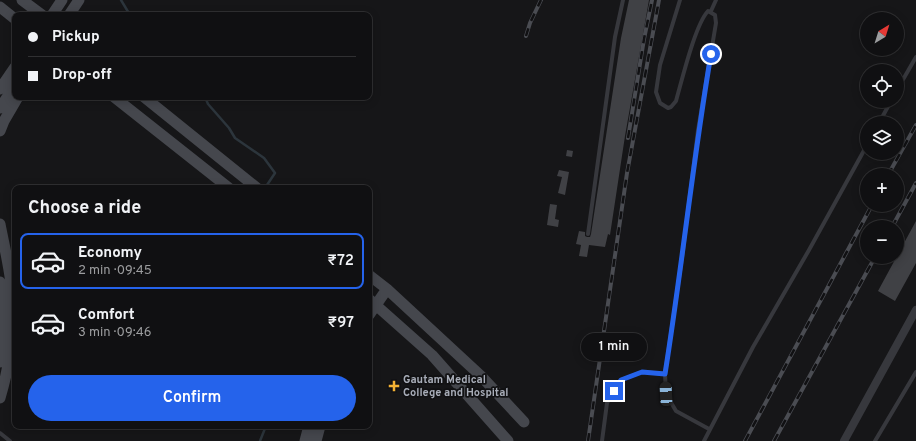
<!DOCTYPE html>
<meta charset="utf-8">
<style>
body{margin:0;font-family:Overpass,sans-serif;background:#19191b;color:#f1f3f6;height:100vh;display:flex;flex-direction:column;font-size:15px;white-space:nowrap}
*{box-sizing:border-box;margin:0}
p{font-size:13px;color:#9c9d9f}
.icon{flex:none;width:22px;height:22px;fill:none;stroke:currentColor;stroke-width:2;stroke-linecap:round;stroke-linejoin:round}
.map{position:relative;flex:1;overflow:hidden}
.panel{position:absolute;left:12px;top:185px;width:360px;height:244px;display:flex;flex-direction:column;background:#101012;border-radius:8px;box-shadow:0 2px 10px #0003,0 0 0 1px #303032}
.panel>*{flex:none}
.banner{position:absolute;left:12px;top:12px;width:360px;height:88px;border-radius:8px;box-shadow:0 2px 10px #0003,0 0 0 1px #303032;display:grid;align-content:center;height:88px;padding:0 16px;background:#101012}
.needle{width:26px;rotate:38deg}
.tools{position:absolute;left:860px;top:12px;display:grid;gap:8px}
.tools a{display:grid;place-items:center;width:44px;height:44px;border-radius:50%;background:#101012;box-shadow:0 2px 10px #0003,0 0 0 1px #303032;font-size:20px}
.end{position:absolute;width:18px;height:18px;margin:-9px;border:5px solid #2563eb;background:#fff;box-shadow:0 0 0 2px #fff}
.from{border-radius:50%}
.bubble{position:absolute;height:28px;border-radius:14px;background:#101012;box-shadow:0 2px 10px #0003,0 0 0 1px #303032;font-size:13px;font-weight:600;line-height:28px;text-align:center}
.car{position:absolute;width:12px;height:24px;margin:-12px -6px;border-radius:5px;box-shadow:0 0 3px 1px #0007;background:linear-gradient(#222 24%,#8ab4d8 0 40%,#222 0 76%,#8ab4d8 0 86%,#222 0)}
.banner b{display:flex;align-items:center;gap:14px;height:38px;font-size:15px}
.banner b+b{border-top:1px solid #303032}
.banner i{width:10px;height:10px;background:#f1f3f6}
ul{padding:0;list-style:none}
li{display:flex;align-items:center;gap:12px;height:56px;margin:0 8px 6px;padding:0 8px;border:2px solid transparent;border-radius:8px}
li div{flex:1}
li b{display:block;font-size:15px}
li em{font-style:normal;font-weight:600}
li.on{border-color:#2563eb}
li>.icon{width:36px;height:36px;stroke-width:1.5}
h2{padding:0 16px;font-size:18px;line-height:48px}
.action{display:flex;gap:8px;margin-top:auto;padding:8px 16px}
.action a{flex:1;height:46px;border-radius:24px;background:#2563eb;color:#fff;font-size:16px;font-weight:600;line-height:46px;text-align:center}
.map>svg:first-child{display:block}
</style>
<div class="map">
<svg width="916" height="441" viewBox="0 0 916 441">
<rect width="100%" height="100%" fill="#161618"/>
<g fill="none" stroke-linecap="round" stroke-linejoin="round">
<path stroke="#2c353c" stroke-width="2.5" d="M121,0L130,15
M205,97L208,104L229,128L235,138L264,158L275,173L267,185
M260,441L266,426"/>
</g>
<path fill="#404145" d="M629,0H649L625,136L610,235L608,234L605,247L589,245L587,257L579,256L581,245L576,244L579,231L585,232V236L587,237H590L591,234L621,38Z
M567,150L573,151L572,157L566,156Z
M559,170L569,172L565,195L558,193L562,177L557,176Z
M550,204L557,205L555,219L559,220L558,227L547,225Z
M916,221V263L895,301L878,291Z"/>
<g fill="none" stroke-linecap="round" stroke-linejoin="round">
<path stroke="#37383d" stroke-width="4" d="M680,0L660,65L656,92L660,103L668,108L671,107L676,101C682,80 695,25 708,11L715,15L716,23L698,130L683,251L665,374L666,394L676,411L709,429
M711,11L716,0
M897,90L916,57
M879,123L891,101
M588,234L615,37L623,0
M0,433L10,441
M602,441L607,403L621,380L642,372L665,374
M704,441L753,347L809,250L867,145
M875,441L916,372"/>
<path stroke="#37383d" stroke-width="8" d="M844,441L916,310"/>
<path stroke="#45474d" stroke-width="11" d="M22,0L42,15
M0,7L15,19
M52,15L62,0
M69,15L79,0
M0,89L15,67
M114,97L229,188
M144,97L257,188
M0,108L15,85
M0,131L4,121L18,97
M0,224C5,250 12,277 13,304C15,337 9,367 0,398
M369,275L387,289L481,376L524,422
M0,282C4,308 4,336 0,362
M369,299L432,355L508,441
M369,315L387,289
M305,441L309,426
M316,441L320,426"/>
<g stroke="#4a4c52" stroke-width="4">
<path id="rail" d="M526,36L530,23L541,0
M628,138L644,39L652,0
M888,175L916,125
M892,227L916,183
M588,441L627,173L659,0
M745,441L872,205
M774,441L875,257"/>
</g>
<use href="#rail" stroke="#111113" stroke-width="2.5" stroke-dasharray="8" stroke-linecap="butt"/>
</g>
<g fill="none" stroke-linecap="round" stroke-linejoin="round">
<path stroke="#2563eb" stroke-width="5" d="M614,391L621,380L642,372L665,374C682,267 693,160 711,54"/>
</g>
<path fill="#f2b134" stroke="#111113" stroke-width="1.5" d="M392 380h4v4h4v4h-4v4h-4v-4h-4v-4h4z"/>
<g text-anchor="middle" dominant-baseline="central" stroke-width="3.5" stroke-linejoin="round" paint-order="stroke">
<g font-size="11" font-weight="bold" fill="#a8adb8" stroke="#111113" text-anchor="start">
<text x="403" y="380">Gautam Medical<tspan x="403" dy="13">College and Hospital</tspan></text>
</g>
</g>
</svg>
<div class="tools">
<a><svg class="needle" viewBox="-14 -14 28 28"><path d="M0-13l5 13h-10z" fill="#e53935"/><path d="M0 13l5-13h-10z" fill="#9c9d9f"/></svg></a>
<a><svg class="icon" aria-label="locate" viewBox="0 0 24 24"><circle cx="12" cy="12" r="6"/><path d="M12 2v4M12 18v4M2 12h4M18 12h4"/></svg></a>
<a><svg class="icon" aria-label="layers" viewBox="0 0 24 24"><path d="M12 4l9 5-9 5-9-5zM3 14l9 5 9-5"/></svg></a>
<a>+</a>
<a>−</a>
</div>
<i class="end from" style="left:711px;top:54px"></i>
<i class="end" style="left:614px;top:391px"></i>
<div class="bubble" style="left:581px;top:333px;width:66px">1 min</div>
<i class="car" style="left:666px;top:394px;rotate:357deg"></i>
<div class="banner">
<b><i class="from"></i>Pickup</b>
<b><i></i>Drop-off</b>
</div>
<section class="panel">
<h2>Choose a ride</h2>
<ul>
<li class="on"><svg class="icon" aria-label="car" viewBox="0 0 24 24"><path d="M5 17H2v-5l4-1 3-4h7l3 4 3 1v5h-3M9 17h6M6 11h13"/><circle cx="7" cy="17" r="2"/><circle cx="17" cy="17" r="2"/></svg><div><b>Economy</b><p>2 min · 09:45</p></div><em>₹72</em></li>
<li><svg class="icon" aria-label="car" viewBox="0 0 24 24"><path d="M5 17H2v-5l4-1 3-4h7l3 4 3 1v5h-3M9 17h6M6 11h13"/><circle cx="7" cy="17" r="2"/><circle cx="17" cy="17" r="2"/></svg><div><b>Comfort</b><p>3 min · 09:46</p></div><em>₹97</em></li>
</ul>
<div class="action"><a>Confirm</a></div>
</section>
</div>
